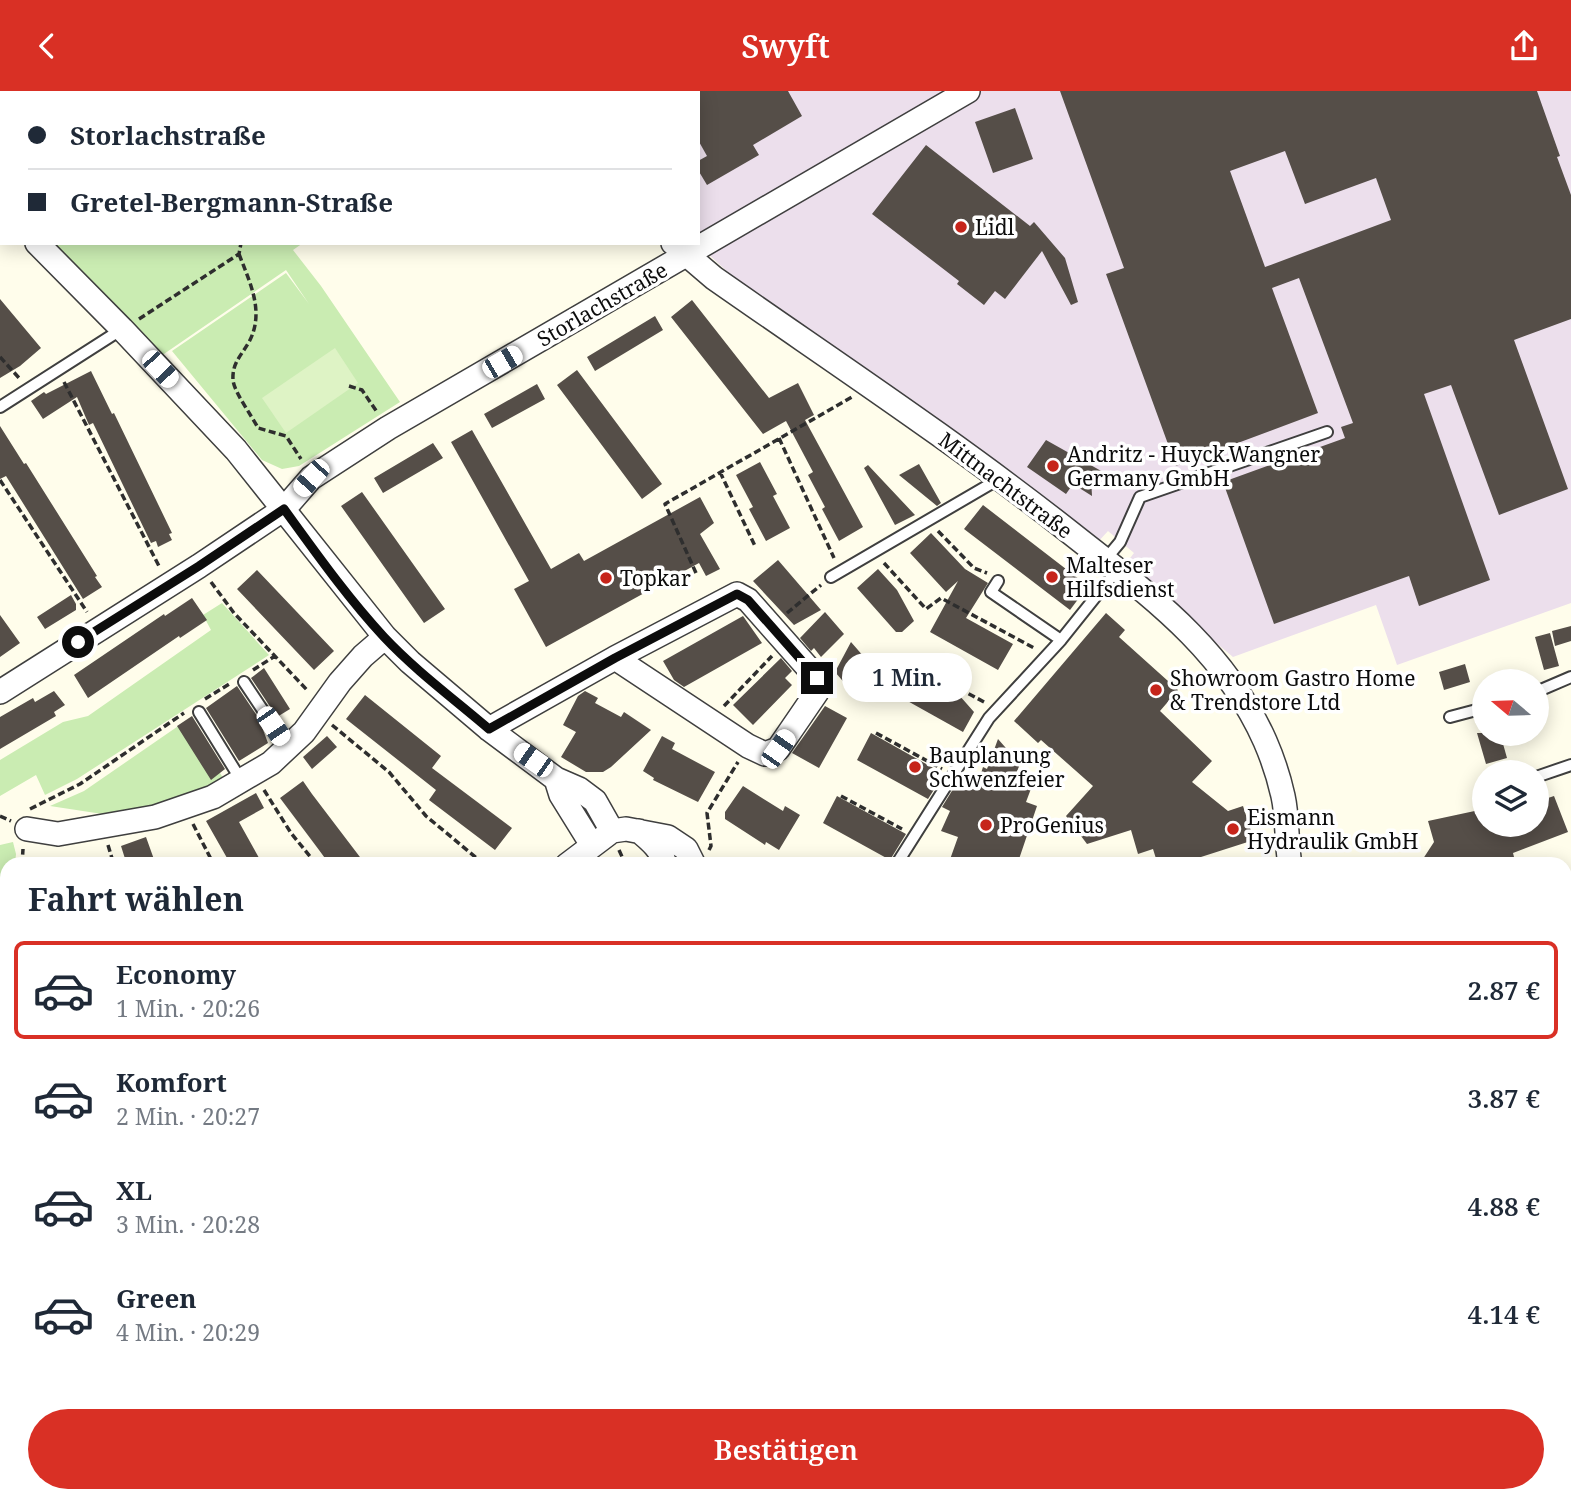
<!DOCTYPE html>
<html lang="de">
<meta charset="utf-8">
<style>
body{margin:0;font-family:"Noto Serif",serif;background:#f6f6f7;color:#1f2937;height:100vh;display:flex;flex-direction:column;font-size:26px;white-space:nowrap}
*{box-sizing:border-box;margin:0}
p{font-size:23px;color:#747a83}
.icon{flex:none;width:38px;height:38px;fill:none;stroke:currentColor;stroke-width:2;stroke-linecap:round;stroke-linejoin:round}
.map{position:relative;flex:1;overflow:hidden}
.side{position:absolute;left:0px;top:766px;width:1572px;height:646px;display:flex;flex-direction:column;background:#fff;border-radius:21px 21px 0 0;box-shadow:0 4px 18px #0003}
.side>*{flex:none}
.top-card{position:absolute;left:0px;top:0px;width:700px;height:154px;box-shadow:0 4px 18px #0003;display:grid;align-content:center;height:154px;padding:0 28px;background:#fff}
.needle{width:46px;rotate:289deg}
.tools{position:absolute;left:1472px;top:578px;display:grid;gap:14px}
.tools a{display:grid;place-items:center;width:77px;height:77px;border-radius:50%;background:#fff;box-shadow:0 4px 18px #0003;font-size:35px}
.end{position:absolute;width:32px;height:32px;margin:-16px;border:9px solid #0c0c0c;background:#fff;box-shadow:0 0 0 4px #fff}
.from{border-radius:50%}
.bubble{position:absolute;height:49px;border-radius:24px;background:#fff;box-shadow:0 4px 18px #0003;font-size:23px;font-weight:600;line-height:49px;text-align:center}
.car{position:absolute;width:21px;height:42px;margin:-21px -10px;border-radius:9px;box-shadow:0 0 5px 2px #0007;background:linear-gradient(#fff 24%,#345 0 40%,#fff 0 76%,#345 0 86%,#fff 0)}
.top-card b{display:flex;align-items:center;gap:24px;height:66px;font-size:26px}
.top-card b+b{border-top:2px solid #e0e1e3}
.top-card i{width:18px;height:18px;background:#1f2937}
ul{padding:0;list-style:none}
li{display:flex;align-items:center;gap:21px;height:98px;margin:0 14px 10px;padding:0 14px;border:4px solid transparent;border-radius:10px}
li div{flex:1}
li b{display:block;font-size:26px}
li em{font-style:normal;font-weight:600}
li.current{border-color:#d93025}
li>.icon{width:63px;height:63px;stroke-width:1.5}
h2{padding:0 28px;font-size:32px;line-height:84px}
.button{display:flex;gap:14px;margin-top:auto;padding:14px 28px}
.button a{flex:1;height:80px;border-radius:42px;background:#d93025;color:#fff;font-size:28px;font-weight:600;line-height:80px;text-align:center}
header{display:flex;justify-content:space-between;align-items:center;height:91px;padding:0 28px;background:#d93025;color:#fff;font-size:32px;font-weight:600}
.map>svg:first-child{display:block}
</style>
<header><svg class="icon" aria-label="back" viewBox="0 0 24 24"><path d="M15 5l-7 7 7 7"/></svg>Swyft<svg class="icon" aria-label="share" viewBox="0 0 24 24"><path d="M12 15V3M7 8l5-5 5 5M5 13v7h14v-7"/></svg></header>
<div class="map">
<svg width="1571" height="1412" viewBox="0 0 1571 1412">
<rect width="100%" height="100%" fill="#fffdeb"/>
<path fill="#ecdfec" d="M535,0H1571V512L1397,574L1376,514L1233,566L1124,475L1134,462L1108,440L1097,452L1001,373L880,295L730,183L696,152H698V2Z"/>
<path fill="#caecb2" d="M0,0H490L492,2H2V106Z
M47,152H303L293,159L321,195L400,311L299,375L282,378L262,369L172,260L286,182L309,213L286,179L161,265Z
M222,512L269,564L77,688L45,704L36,684L0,705V669L63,631L88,625L211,539L203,524Z
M187,629L225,690L157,715L109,724L50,715L84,700Z
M13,751L16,763L15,773L7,774V891L0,897V754Z
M1565,1176L1571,1180V1412H1482L1483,1405H1564Z
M480,1405H742V1412H483Z
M1074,1405H1179L1180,1412H1074Z"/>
<path fill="#def3c5" d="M335,257L358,292L286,342L262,307Z"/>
<path fill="#554e48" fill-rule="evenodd" d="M698,0H788L802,25L753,54L759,64L707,94L698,79V70L707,65L698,49Z
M1060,0H1537L1560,65L1557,66L1571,104V228L1514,249L1568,398L1499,424L1451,294L1424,303L1490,489L1419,515L1409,485L1274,533L1223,391L1345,347L1341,336L1353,332L1299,187L1272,197L1318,322L1176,375L1106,183L1124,177ZM1285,60L1305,113L1376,87L1391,129L1265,176L1230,80Z
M1015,17L1033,68L993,82L975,31Z
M926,54L1030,135L1034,131L1065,167L1078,211L1071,214L1042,160L1005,208L995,200L984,214L957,193L959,190L872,123Z
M0,208L41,257L20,275L0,287Z
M692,209L769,307L798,292L814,324L805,329L863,436L839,450L822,418L825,416L808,384L813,381L786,330L763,343L671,226Z
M655,225L663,239L595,280L587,266Z
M577,279L662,393L642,408L557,294Z
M91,280L112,323L114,322L172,442L169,443L172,449L158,456L156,450L151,452L93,332L89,334L77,306L43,328L31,310L44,301L46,303Z
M537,293L545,308L492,337L484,323Z
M0,335L24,373L26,372L97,485L95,486L102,496L83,508L6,385L0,388Z
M472,339L551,478L579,462L584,470L700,406L714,432L700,443L720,478L706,485L699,472L546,556L514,498L529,490L451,351Z
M1046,349L1103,381L1091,386L1092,405L1073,393L1066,403L1027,376Z
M433,352L443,367L383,402L374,387Z
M760,371L777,403L773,405L790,437L766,450L749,418L753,416L736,384Z
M919,373L941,412L937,415L899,384Z
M868,374L915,424L895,434L864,377Z
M362,401L445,518L424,532L341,415Z
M983,414L1088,495L1070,519L964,438Z
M931,442L965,478L988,492L966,527L1013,553L998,579L930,541L958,490L946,501L910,462Z
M778,469L821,519L794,534L753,490Z
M878,478L897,499L914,530L902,541H896L857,497Z
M257,479L334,560L314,579L237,498Z
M71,504L76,513V519L45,538L37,526Z
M192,507L207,529L180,547L179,545L88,607L74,584L164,523L165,525Z
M825,521L844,543L821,566L814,557L811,560L800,547Z
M1106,522L1125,539L1119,546L1178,599L1160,620L1212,670L1192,691L1228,720L1243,715L1254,749L1176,774H1158L1153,758L1138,763L1131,739L1087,753L1066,725L1093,695L1041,649L1038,652L1014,630Z
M0,524L20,552L0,566Z
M743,525L762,552L684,596L674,589L663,570Z
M1571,535V550L1555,555L1552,540Z
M1550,542L1559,575L1544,579L1535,546Z
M851,551L878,582L854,603L835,581Z
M781,567L792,580L785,587L792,594L753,634L733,614Z
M1465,573L1470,591L1444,599L1439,581Z
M264,577L290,618L277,626L251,587Z
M908,580H914L959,604L974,621L963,641L895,603Z
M237,595L264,635L262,636L268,652L239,670L206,617Z
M54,600L65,614L54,621L56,625L0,658V626L33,607L35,611Z
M585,600L598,607L595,612L621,626L624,621L651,639L611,676L603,681H586L561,666L576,641L563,634L578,605Z
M365,604L441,665L432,677L512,737L495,759L429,709L436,699L346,628Z
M825,615L847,627L819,677L792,662Z
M192,625L225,678L211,689L177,635Z
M871,642L944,683L928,708L857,669Z
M1477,642H1500L1507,667L1486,673Z
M327,645L337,656L312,678L303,666Z
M662,645L675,652L672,658L715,681L698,711L653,689L654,687L643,680Z
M998,648L1020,673L1014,688L1032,695L1026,711L1037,715L1017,774H948L958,746L941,740L950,720L942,716L958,690L964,693L965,690L977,695L983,676L987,678Z
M303,690L312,703L366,774H330L319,759L280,707Z
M743,695L783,720L785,715L800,724L779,759L766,751L765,754L725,728V721Z
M256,702L264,717L239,731L263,774H231L206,730Z
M837,705L906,743L890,769L823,732Z
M1554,705L1568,741L1513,762L1516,774H1419L1434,751L1428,730L1484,718V733H1536V711Z
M146,746L156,774H127L121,755Z"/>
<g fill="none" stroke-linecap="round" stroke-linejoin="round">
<path stroke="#dbd9ca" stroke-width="37" stroke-dasharray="37 18" stroke-linecap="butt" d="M0,968L7,969
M0,1002L7,1003"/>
<g stroke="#3f3f3f" stroke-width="14">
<path id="lane" d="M0,316L122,238
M1105,469L1120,451L1140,406L1327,341
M831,486L999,388
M998,490L991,501L1061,549
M244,591L288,657
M1536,601L1571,586
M199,621L241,689
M1450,626L1484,617
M1536,686L1571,674
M896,774L989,627L1061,549L1117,479
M1564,805L1571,808
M0,1333L7,1345"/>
</g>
<g stroke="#3f3f3f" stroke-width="26">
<path id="street" d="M516,0L518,2
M0,115L2,116
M37,152L122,238L236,359L385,546L410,571L489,638L556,688L579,698L595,710L612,740
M673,152L714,187C834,271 957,352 1072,443C1149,504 1223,556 1265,650C1272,666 1279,687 1283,705C1288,727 1286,751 1290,774
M0,601L199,475L284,418L311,387L388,337L968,0
M489,638L615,567L737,503L748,509L817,587V601L778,658L765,663L748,655L615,567
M556,688L561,704L592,754
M27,738L58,743L155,726L213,706L271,672L304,641L340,591L363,565L385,546
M639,740C650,749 662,759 665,774
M567,774L612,740L626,738L668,746L686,758L694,774
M0,1030L7,1026
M250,1405L254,1412
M29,1412L41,1405"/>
</g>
<g stroke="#1d1d1d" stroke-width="40">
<path id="primary" d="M1564,1105L1571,1108
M1564,1146L1571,1149"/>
</g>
<path stroke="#2e2e2e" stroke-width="3.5" stroke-dasharray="7 3.5" stroke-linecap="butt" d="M379,0L380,2
M2,2L4,0
M257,2L258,0
M239,163C250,192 265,221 249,251C241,265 232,272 233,289C234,301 252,325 258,337L286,345L301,368
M139,228L239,163L241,152
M0,266L20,288
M64,291L160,477
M349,295L362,299L377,321
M779,347L834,467
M720,381L755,455
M0,389L87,521
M938,440L974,477L987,482
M884,472L926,518L941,507L1036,558
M696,482L665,413L852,306
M211,491L234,522L308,600
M787,522L821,494
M913,573L986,612
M253,579L275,565
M205,608L231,592
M724,615L772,565
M332,634L389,681L426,725L485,774
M876,642L942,678
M264,699L291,742L317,774
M841,705L902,738
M30,718L80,693L184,622
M0,725L11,730
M193,733L214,774
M108,754L114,774
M619,759L624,770
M709,759L711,755L707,722L738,671
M22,774L23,758
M0,908L7,903
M0,962L7,967
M124,1405L127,1412
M685,1405V1412
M1009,1405L1013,1412
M1389,1405L1390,1412
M1081,1412L1083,1405
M1466,1412L1470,1405
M1527,1412V1405"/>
<use href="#lane" stroke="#fff" stroke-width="10"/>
<use href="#street" stroke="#fff" stroke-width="23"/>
<use href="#primary" stroke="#ffe85b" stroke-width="37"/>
</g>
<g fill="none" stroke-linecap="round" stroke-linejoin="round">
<path stroke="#0c0c0c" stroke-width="9" d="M78,551L199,475L284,418C316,462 347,506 384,546C416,580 454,608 489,638L615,567L737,503L748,509L817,587"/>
</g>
<g fill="#c6241a" stroke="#fff" stroke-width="2.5">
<circle cx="961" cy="136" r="7"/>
<circle cx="1053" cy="375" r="7"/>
<circle cx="1052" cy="486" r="7"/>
<circle cx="606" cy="487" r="7"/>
<circle cx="1156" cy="599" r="7"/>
<circle cx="915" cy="676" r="7"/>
<circle cx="986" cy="734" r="7"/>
<circle cx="1233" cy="738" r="7"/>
</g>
<g text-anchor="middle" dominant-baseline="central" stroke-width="7" stroke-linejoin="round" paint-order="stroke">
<g font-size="21" fill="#0c0c0c" stroke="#fff" text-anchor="start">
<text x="975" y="136">Lidl</text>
<text x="1067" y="363">Andritz - Huyck.Wangner<tspan x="1067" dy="24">Germany GmbH</tspan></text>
<text x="1066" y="474">Malteser<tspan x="1066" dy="24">Hilfsdienst</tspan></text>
<text x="620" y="487">Topkar</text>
<text x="1170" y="587">Showroom Gastro Home<tspan x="1170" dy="24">&amp; Trendstore Ltd</tspan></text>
<text x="929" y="664">Bauplanung<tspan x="929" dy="24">Schwenzfeier</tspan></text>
<text x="1247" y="726">Eismann<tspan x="1247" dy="24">Hydraulik GmbH</tspan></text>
<text x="1000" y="734">ProGenius</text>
</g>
<g font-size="21" fill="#0c0c0c" stroke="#fff">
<text transform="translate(602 213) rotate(-30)">Storlachstraße</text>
<text transform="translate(1006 394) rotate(37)">Mittnachtstraße</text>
</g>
</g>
</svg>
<div class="tools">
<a><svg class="needle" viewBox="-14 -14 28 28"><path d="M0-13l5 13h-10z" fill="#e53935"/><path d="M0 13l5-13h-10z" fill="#747a83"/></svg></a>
<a><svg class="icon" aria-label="layers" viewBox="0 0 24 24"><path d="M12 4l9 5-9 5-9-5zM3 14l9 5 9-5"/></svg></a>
</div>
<i class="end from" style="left:78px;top:551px"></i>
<i class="end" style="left:817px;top:587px"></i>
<div class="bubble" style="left:842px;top:562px;width:130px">1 Min.</div>
<i class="car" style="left:502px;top:271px;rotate:60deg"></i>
<i class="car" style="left:160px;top:278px;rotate:137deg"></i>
<i class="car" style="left:311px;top:387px;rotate:222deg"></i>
<i class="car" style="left:273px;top:635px;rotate:146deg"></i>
<i class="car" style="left:778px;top:658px;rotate:35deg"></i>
<i class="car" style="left:533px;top:669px;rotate:305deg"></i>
<div class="top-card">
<b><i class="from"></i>Storlachstraße</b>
<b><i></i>Gretel-Bergmann-Straße</b>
</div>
<section class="side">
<h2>Fahrt wählen</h2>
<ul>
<li class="current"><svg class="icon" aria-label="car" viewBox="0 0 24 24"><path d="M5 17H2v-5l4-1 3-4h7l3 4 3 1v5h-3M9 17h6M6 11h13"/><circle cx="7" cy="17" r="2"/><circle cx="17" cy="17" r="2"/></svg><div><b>Economy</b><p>1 Min. · 20:26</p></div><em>2.87 €</em></li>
<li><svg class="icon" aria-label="car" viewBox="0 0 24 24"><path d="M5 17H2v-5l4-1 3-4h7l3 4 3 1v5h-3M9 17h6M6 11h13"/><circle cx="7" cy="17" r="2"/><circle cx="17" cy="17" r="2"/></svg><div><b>Komfort</b><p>2 Min. · 20:27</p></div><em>3.87 €</em></li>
<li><svg class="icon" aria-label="car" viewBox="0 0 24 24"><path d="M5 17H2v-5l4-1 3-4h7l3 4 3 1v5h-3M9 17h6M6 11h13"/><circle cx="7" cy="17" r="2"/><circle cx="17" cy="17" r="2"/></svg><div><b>XL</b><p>3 Min. · 20:28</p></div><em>4.88 €</em></li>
<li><svg class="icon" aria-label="car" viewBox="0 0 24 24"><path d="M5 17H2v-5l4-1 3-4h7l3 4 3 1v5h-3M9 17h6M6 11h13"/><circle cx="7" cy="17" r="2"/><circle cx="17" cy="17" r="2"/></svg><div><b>Green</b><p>4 Min. · 20:29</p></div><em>4.14 €</em></li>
</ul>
<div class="button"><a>Bestätigen</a></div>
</section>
</div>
